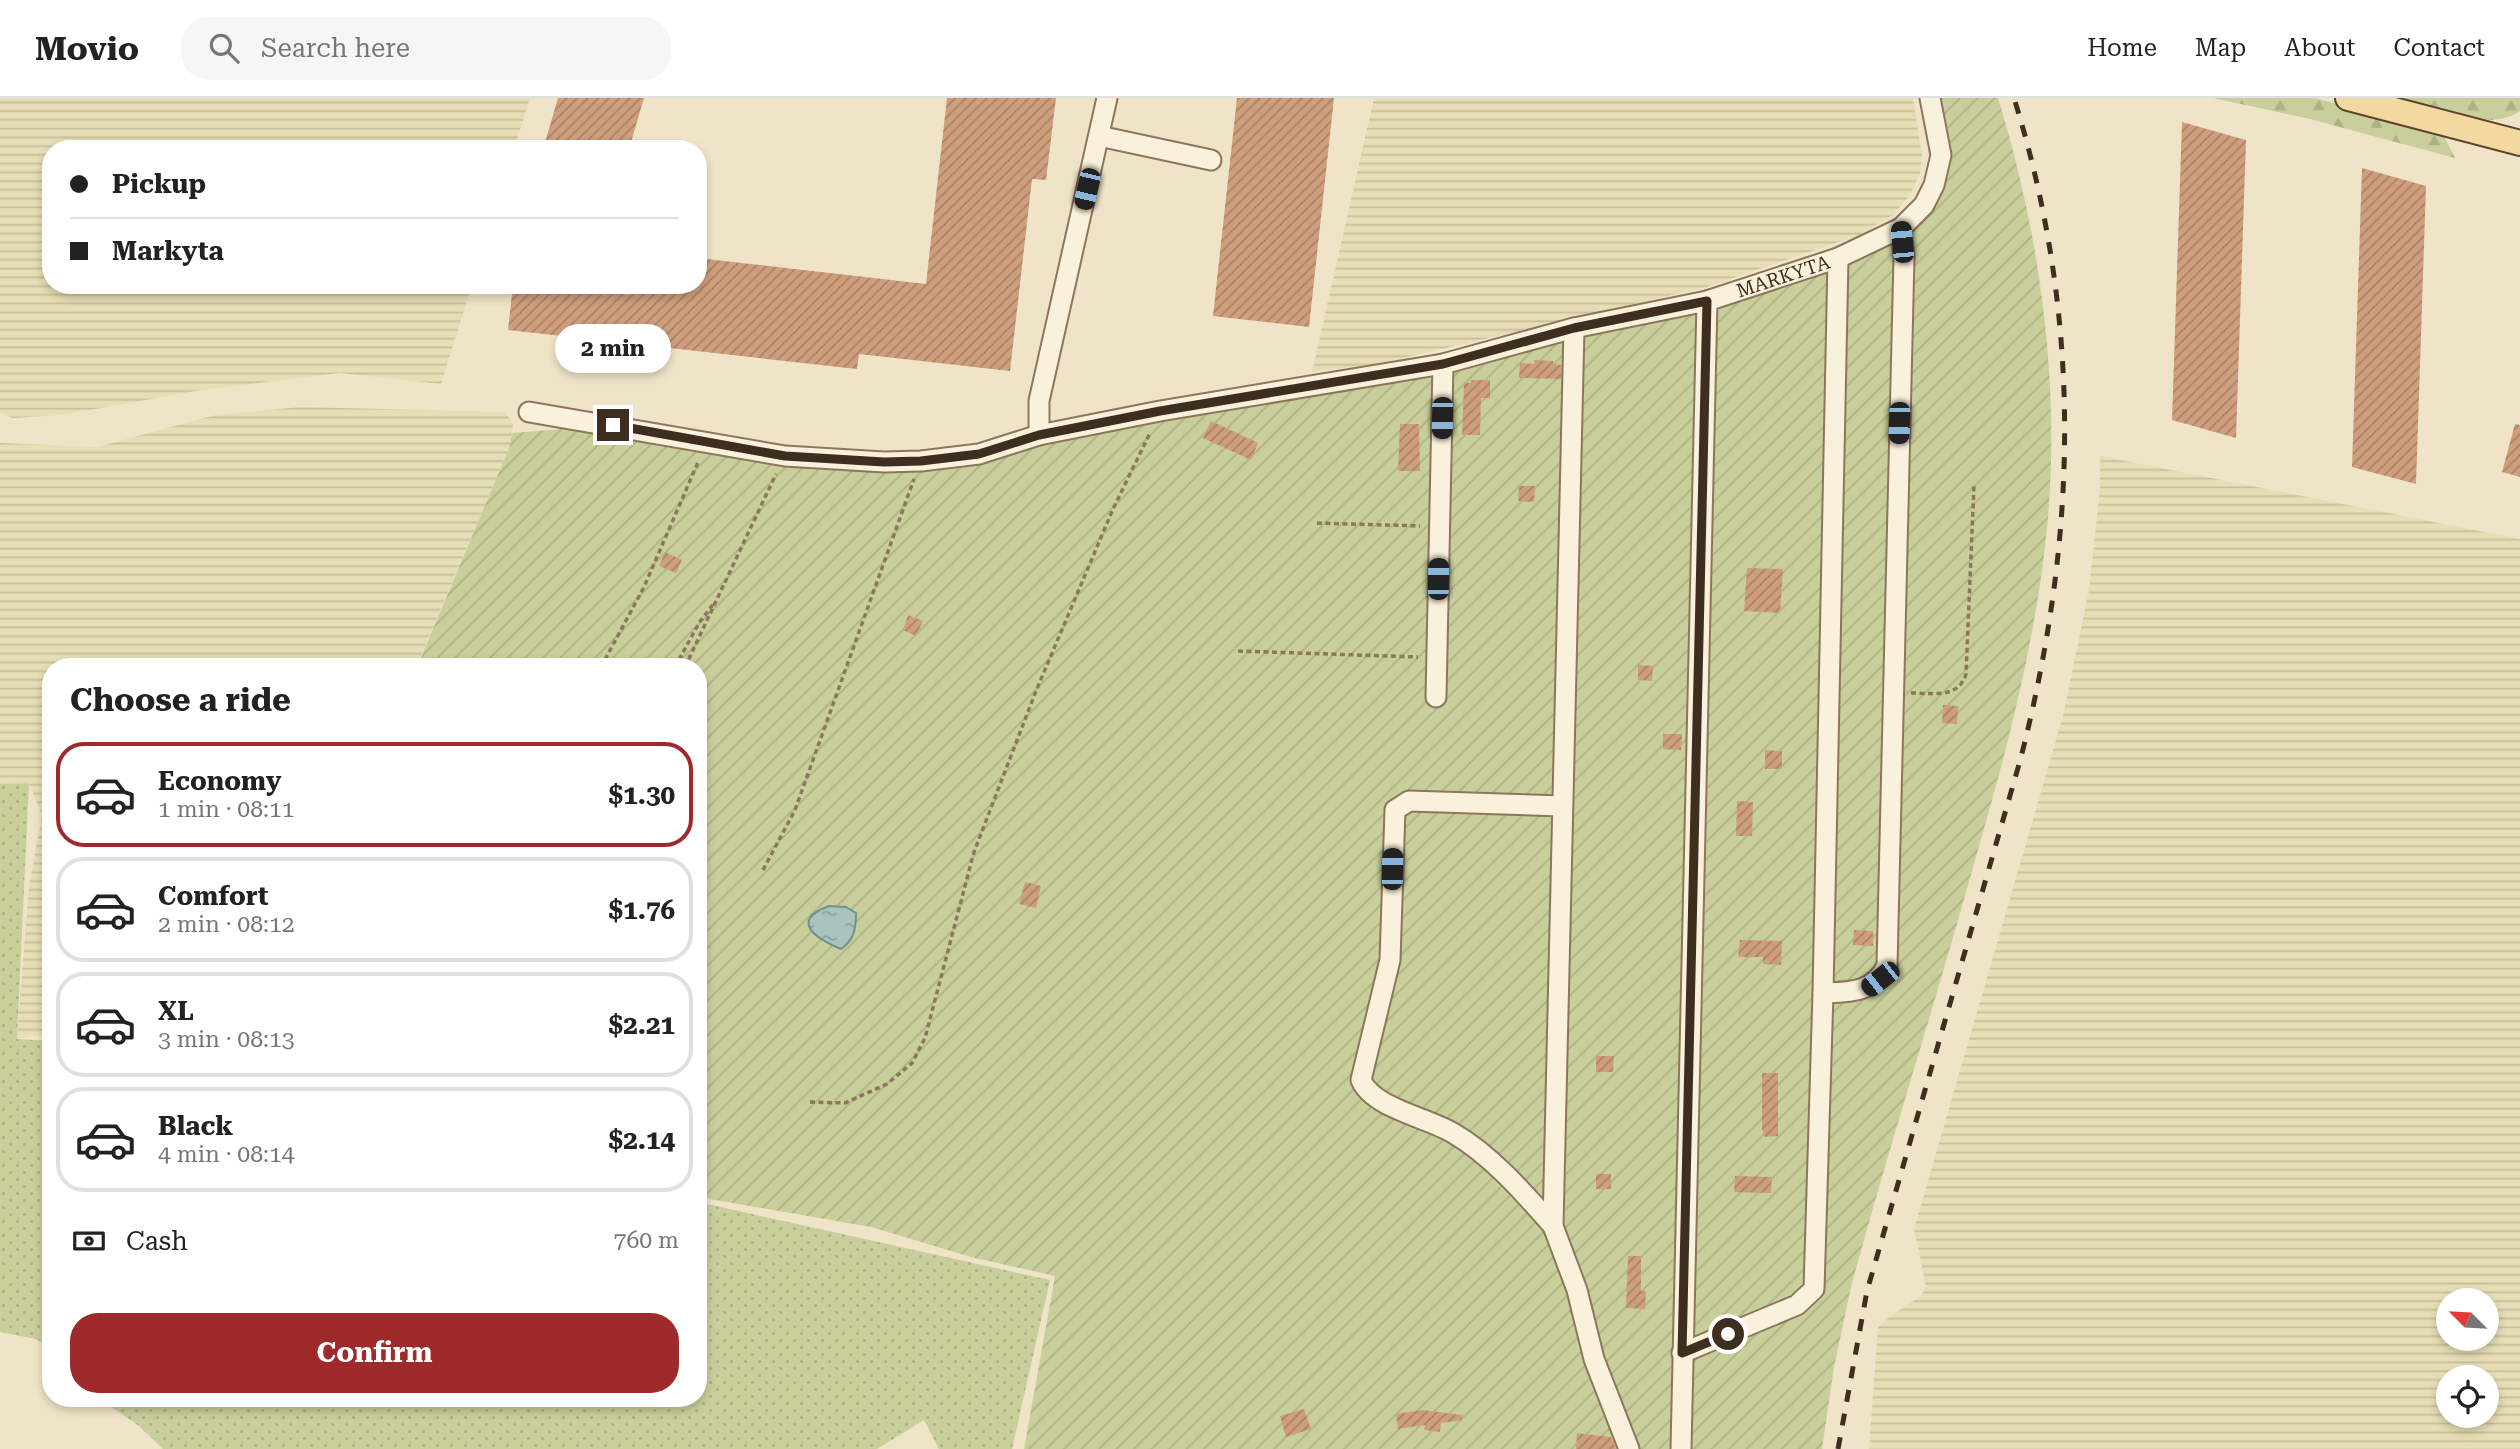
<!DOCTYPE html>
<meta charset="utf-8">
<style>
body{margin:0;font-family:"Roboto Serif",serif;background:#f6f6f6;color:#222;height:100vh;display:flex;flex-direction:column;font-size:26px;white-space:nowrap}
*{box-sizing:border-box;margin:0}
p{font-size:23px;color:#767676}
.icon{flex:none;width:38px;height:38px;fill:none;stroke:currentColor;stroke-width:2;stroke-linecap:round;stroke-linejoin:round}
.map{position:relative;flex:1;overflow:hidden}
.sheet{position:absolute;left:42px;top:560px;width:665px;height:749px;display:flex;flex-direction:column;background:#fff;border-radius:28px;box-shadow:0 4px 10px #0003}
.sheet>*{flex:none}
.guide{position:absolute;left:42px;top:42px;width:665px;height:154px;border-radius:28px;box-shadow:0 4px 10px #0003;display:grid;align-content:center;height:154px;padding:0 28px;background:#fff}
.needle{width:46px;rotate:294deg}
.fabs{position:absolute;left:2436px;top:1190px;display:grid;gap:14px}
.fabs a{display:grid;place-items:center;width:63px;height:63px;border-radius:50%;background:#fff;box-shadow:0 4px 10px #0003;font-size:35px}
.end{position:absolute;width:32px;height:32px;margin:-16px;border:9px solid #3d2e20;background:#fff;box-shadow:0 0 0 4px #fff}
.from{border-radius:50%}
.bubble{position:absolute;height:49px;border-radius:24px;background:#fff;box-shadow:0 4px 10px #0003;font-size:23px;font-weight:700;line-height:49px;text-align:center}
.car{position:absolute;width:21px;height:42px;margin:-21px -10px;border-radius:9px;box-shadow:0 0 5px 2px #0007;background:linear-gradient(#222 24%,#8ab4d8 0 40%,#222 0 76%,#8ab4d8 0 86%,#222 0)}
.guide b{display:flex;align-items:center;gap:24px;height:66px;font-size:26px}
.guide b+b{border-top:2px solid #e0e0e0}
.guide i{width:18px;height:18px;background:#222}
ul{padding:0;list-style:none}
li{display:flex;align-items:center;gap:21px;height:105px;margin:0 14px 10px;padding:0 14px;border:4px solid #e0e0e0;border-radius:28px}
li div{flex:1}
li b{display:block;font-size:26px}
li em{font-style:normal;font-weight:700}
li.selected{border-color:#9e2a2b}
li>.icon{width:63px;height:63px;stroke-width:1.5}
h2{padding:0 28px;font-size:32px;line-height:84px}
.pay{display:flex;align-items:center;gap:18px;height:77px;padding:0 28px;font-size:26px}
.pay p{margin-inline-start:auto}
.primary-button{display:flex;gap:14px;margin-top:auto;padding:14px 28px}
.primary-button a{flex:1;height:80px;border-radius:28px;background:#9e2a2b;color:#fff;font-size:28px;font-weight:700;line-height:80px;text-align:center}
header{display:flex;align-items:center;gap:42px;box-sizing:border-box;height:98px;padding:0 35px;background:#fff;border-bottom:2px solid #e0e0e0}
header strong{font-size:33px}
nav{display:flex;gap:38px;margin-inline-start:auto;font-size:24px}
.search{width:490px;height:63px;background:#f6f6f6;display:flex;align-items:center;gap:18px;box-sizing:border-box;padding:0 24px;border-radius:28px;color:#767676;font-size:26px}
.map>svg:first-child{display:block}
</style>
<header>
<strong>Movio</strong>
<div class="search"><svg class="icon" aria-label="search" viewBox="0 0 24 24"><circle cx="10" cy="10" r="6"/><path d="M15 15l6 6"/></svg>Search here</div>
<nav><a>Home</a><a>Map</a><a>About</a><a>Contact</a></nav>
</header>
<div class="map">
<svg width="2520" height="1351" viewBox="0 0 2520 1351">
<defs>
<pattern id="farmland-rules" width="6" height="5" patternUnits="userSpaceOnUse" patternTransform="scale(1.75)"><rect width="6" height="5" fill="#e6deb5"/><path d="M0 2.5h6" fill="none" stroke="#c6bf9b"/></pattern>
<pattern id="grass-dots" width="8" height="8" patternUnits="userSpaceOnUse" patternTransform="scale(1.75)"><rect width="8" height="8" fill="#c9cf9b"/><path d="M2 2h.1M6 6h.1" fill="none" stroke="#aeb285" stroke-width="1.8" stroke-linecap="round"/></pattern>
<pattern id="forest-firs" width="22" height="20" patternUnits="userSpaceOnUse" patternTransform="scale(1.75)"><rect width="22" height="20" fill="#c9cf9b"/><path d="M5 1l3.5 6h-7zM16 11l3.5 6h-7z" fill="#aeb285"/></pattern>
<pattern id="garden-furrows" width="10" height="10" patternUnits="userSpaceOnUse" patternTransform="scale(1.75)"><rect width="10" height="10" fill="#c9cf9b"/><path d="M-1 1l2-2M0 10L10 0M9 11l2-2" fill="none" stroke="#aeb285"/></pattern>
<pattern id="water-ripples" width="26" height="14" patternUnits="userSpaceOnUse" patternTransform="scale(1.75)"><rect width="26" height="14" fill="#a9c4bc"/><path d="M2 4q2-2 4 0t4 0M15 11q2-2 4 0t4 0" fill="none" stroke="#8ba098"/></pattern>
<pattern id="building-hatch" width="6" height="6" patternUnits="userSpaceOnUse" patternTransform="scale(1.75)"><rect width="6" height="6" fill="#cf9f7d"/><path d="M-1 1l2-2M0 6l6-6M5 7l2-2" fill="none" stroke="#a98266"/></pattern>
</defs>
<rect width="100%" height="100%" fill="#f0e4c8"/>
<path fill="url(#farmland-rules)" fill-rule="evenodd" d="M0,0H530L514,51H51V187H472L441,286L340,275L201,292L62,317L13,320L0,315Z
M1374,0H1913L1922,57L1920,76L1909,98L1893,117L1857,138L1706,189L1382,265L1312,274Z
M301,309L505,314L513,326L510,348L416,569H51V936L17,940L29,788L42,717L29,685L0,686V345L97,349L215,317Z
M2100,358L2520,441V1351H1869L1878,1229L1892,1217L1921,1198L1926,1188L1914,1131L2063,618L2089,492L2100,391ZM2448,1202H2487V1241H2448ZM2448,1279H2487V1318H2448Z"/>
<path fill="url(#grass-dots)" d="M29,685L17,941L51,943V1250L36,1241L0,1234V686Z
M698,1104L1050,1182L1012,1351H939L924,1322L877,1351H163L139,1328L98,1300H698Z"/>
<path fill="url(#forest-firs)" d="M2213,0H2314L2418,26L2443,36L2455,60L2306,20Z
M2394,0H2520V13C2487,36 2429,9 2394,0Z"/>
<path fill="url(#garden-furrows)" d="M1939,0H1998C2040,136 2061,287 2047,430C2036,543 2007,651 1976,759C1936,903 1890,1045 1851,1189L1834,1269L1822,1351H1024L1055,1178L971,1159L871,1129L698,1099V569H417L510,348L512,335L613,327L884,364L1443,266L1894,143L1931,115L1944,77Z"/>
<path fill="url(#water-ripples)" stroke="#6f938a" stroke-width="2" d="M829,808L846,809L856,815C856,831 854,842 841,851C817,841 788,823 829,808Z"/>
<path fill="url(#building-hatch)" d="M558,0H644L629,51H543Z
M947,0H1056L1046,82L1032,81L1010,273L859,256L857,271L508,232L513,187H698V160L926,186Z
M1237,0H1334L1309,229L1213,218Z
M2182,24L2246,42L2236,340L2172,322Z
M2362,70L2426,88L2416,386L2352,369Z
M1534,262L1553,263V266L1561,267V281L1519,280L1520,265L1534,266Z
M1471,282H1490V300H1481L1480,337H1462L1464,285H1471Z
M1211,323L1258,345L1251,362L1203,340Z
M1400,326H1419L1420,373H1398Z
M2515,326L2520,327V379L2502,374Z
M1519,388H1535L1534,404L1518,403Z
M665,454L682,462L676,475L659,468Z
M1747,470L1783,471L1780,515L1744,513Z
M908,517L923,523L916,538L903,532Z
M1638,567L1653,568L1652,583L1638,582Z
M1943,607L1958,608L1957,626L1942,625Z
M1663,636H1682L1681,652L1663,651Z
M1765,652L1782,653V671H1765Z
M1737,703L1753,704L1752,738H1736Z
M1025,784L1041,788L1036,810L1019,806Z
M1854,832L1873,833V848L1853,847Z
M1740,842L1782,843L1781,867L1763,866V859H1738Z
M1596,958H1614L1613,974H1596Z
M1762,975H1778V1038L1765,1039L1762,1032Z
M1596,1076H1611V1091H1596Z
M1735,1078L1772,1079L1771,1095L1734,1094Z
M1628,1158H1641V1193H1646L1645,1211L1626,1210Z
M1304,1311L1311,1331L1286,1339L1280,1318Z
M1423,1312L1462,1317V1322L1441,1325L1440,1334L1424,1332L1425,1327L1398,1331L1396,1316Z
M1577,1335L1611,1339L1616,1351H1576Z"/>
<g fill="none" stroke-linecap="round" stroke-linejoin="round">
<g stroke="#8d765c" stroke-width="23">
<g id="minor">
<path d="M1099,38L1211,62"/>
<path d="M1574,230L1553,1128L1577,1192L1594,1261L1629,1351"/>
<path id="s1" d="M529,314L785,358L884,364L921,363L979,356L1039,337L1160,313L1443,266L1574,230L1707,203L1838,160L1901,130L1924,107L1934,87L1941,57L1930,0"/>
<path d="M1039,337V303L1107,0"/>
<path d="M1436,599L1443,266"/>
<path d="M1823,895C1851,894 1872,895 1887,868L1904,159L1901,130"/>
<path d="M1553,1128C1524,1095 1491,1057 1453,1035C1426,1019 1373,1010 1361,982L1390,862L1395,712L1409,703L1562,708"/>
<path d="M1682,1255L1797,1207L1814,1191L1823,895L1838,160"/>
<path d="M1681,1351L1707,203"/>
</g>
</g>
<g stroke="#5b4430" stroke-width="28">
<path id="major" d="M2348,0L2520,45"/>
</g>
<path stroke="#8d765c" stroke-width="3.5" stroke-dasharray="5 3.5" stroke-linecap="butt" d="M1317,425L1420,428
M1238,553L1418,559
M601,569L644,489L699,362
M675,569L699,525L714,505
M685,569L776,376
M1911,595C1934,595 1958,601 1966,576L1974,387
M763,772L795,712L914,381
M810,1004L845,1005L887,986L912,965L925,940L974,754L1036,593L1113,411L1150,335"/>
<use href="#minor" stroke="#faf1dc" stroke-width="19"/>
<use href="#major" stroke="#f3d9a0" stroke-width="24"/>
<path stroke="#3d2e20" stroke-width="5" stroke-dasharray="12 12" stroke-linecap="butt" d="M1838,1351L1867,1193L2020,663C2078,439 2083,222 2014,0"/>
</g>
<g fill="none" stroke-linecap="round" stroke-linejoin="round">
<path stroke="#3d2e20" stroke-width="9" d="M613,327L785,358L884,364L921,363L979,356L1039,337L1160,313L1443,266L1574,230L1707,203L1682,1255L1728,1236"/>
</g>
<g text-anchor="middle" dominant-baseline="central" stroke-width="6" stroke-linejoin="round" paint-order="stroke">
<g font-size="19" fill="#3d2e20" stroke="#f7eed8">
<text stroke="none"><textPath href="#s1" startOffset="1279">MARKYTA</textPath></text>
</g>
</g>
</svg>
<div class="fabs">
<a><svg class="needle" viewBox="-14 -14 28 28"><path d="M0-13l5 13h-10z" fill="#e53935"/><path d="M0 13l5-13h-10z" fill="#767676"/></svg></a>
<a><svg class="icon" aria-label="locate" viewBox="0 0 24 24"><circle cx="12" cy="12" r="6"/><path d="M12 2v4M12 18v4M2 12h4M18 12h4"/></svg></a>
</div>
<i class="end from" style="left:1728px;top:1236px"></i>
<i class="end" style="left:613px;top:327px"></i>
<div class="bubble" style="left:555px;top:226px;width:116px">2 min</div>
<i class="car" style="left:1087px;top:91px;rotate:193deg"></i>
<i class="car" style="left:1902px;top:144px;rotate:355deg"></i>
<i class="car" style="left:1442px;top:320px;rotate:181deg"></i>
<i class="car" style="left:1899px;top:325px;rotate:182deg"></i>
<i class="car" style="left:1438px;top:481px;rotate:1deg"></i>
<i class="car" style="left:1392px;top:771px;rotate:1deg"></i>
<i class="car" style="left:1880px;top:881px;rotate:232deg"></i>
<div class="guide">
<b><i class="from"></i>Pickup</b>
<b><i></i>Markyta</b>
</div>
<section class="sheet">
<h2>Choose a ride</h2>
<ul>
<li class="selected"><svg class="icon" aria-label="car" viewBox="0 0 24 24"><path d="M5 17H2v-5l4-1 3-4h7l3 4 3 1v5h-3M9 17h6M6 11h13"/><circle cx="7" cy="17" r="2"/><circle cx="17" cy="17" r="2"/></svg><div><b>Economy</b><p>1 min · 08:11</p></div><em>$1.30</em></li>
<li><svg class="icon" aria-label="car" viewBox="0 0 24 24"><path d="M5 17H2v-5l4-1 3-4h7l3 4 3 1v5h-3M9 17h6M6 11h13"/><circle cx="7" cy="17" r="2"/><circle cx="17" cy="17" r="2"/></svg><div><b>Comfort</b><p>2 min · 08:12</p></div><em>$1.76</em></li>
<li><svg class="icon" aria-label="car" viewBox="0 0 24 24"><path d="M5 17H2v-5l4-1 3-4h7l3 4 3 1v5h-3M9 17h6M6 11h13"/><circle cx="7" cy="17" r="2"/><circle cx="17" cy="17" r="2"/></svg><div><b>XL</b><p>3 min · 08:13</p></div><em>$2.21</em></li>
<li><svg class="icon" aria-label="car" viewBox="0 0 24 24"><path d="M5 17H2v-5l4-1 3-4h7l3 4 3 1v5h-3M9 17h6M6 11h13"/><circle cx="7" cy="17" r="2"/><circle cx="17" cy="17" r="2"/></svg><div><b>Black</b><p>4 min · 08:14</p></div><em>$2.14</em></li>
</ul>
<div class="pay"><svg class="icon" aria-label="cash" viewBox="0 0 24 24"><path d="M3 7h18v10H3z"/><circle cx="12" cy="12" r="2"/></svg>Cash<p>760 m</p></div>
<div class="primary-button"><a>Confirm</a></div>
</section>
</div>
